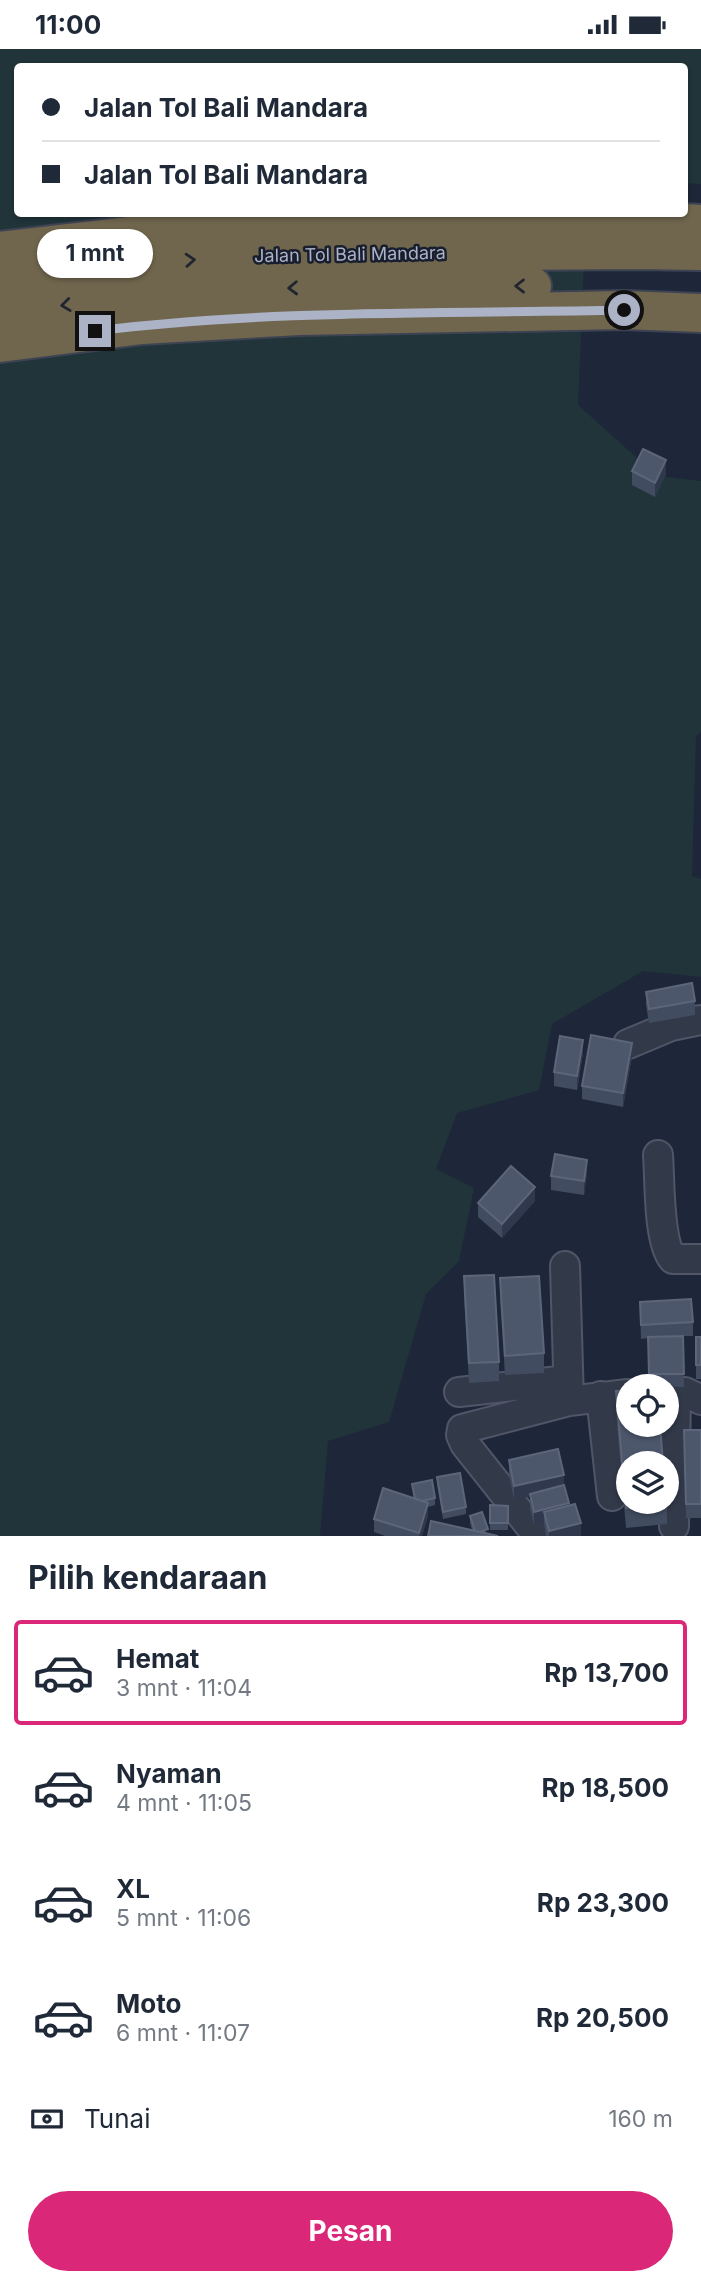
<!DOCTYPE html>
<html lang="id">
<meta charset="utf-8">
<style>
body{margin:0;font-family:Inter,sans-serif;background:#f2f2f3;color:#1f2937;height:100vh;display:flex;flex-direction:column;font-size:26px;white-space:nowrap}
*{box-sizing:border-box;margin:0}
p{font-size:23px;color:#747a83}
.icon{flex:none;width:38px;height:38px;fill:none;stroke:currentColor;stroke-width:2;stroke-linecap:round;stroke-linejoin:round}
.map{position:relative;height:1487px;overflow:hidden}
.details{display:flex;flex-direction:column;background:#fff;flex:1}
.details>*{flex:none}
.top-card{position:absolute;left:14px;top:14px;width:674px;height:154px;border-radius:7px;box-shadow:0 2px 5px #0004;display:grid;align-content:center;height:154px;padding:0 28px;background:#fff}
.controls{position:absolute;left:616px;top:1325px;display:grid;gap:14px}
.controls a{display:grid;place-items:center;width:63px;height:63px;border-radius:50%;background:#fff;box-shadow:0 2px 5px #0004;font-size:35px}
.end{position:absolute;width:32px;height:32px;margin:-16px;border:9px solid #acb3c6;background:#111;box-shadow:0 0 0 4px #111}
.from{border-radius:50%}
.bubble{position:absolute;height:49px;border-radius:24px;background:#fff;box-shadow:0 2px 5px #0004;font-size:23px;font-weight:700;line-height:49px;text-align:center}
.top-card b{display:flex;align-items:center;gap:24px;height:66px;font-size:26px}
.top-card b+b{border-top:2px solid #e0e1e3}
.top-card i{width:18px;height:18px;background:#1f2937}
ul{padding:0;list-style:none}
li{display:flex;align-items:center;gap:21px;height:105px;margin:0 14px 10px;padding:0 14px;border:4px solid transparent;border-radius:7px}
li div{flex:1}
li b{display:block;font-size:26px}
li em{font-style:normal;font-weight:700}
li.active{border-color:#db2777}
li>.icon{width:63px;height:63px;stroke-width:1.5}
h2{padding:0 28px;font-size:32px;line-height:84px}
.pay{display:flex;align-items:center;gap:18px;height:77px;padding:0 28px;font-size:26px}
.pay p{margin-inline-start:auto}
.button{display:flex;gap:14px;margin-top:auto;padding:14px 28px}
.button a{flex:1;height:80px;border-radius:42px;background:#db2777;color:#fff;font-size:28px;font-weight:700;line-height:80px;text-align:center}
.status{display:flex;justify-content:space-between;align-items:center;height:49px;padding:0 35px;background:#fff;direction:ltr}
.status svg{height:19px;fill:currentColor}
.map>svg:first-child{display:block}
</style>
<div class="status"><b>11:00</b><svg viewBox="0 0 49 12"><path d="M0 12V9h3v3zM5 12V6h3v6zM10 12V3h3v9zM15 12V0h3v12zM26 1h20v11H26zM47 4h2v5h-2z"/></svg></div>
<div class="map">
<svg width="701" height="1487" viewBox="0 0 701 1487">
<rect width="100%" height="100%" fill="#1e2739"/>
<path fill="#20343a" d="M0,0H701V135L684,134V18H18V164L586,165L578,356L657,427L701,432V683L696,687L692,827L701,830V928L643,922L552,975L539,1041L457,1064L436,1120L474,1139L459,1212L426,1245L389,1373L328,1392L320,1487H0Z"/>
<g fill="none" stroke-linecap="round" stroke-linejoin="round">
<g stroke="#505667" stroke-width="32">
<path id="minor" d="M628,995L671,977L701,971
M658,1106C660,1130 658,1193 673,1210H701
M565,1217L569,1352
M459,1343L567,1331
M667,1343H685L701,1351
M601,1347L612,1447
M674,1477L676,1342
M538,1487L465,1395L461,1386L462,1380L569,1352L628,1345"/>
</g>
<g stroke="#3d4353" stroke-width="42">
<path id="highway" d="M0,202L137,186L291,176L667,173L701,175
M0,229L139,214L293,204L636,201L701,202
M0,263L141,247L296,239L532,237
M0,294L142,276L299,267L624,261L701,264"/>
</g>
<use href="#minor" stroke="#323949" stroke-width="28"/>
<use href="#highway" stroke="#70664e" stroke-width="38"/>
</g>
<path fill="#424c61" d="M632,422L666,425L655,448L632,436Z
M646,943L695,952V966L649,974L646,956Z
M583,1004L577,1041L554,1037V1023Z
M632,1007L623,1058L582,1050V1037Z
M587,1124L584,1146L551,1141V1127Z
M535,1152L502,1189L478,1168V1154Z
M464,1227L499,1313V1332L469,1334L464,1247Z
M500,1229L544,1304V1324L505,1326L500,1249Z
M640,1253L693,1273V1287H680H683L684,1338L649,1337L648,1289L641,1290Z
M696,1288H701V1330H696Z
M616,1342L667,1452V1475L626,1479L616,1362Z
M684,1381H701V1469H686Z
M509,1411L564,1437L569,1456L581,1487H546L544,1474L534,1476L530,1459V1447L514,1451L509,1425Z
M437,1428L466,1458V1465L443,1470L437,1435Z
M412,1435L435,1449V1456L428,1458V1467L422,1487H385L374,1483V1470L414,1449Z
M490,1456L508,1457V1481H490Z
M470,1467L488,1485L472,1481L470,1474Z"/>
<path fill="#2f384c" d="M666,411V425L655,448V434Z
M583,991V1004L577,1041V1027Z
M632,994V1007L623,1058V1044Z
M587,1111V1124L584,1146V1132Z
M535,1138V1152L502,1189V1175Z
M564,1426V1440L514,1451V1437Z
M428,1454V1467L422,1487H419Z
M569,1454V1468L544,1463V1474L534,1476V1463Z
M581,1474V1487H549V1482Z"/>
<path fill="#4d576c" stroke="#5c657a" stroke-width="2" d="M643,400L666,411L655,434L632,422Z
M692,934L695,952L649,960L646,943Z
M591,986L632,994L623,1044L582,1037Z
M560,987L583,991L577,1027L554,1023Z
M555,1105L587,1111L584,1132L551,1127Z
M511,1117L535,1138L502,1175L478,1154Z
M494,1226L499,1313L469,1314L464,1227Z
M539,1227L544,1304L505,1307L500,1229Z
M691,1250L693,1273L641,1276L640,1253Z
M683,1287L684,1325H649L648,1288Z
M696,1288H701V1316H696Z
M628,1341V1376H660L663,1414H628V1452H667V1455L626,1459L616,1342Z
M684,1381H701V1455H686Z
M558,1400L564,1426L514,1437L509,1411Z
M460,1424L466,1458L443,1463L437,1428Z
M432,1431L435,1449L422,1452L415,1450L412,1435Z
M564,1436L569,1454L534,1463L530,1445Z
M383,1439L428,1454L419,1484L374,1470Z
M575,1455L581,1474L549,1482L544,1463Z
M490,1456L508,1457V1474H490Z
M482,1463L488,1480L480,1483L475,1482L470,1467Z
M431,1472L498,1487H428Z"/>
<defs><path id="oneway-chevron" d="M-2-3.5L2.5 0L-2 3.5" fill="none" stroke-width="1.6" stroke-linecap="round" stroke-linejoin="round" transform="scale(1.75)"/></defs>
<g stroke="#212530">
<use href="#oneway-chevron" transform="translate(190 211) rotate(-4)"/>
<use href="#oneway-chevron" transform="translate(520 237) rotate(180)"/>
<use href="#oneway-chevron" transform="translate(293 239) rotate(178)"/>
<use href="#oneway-chevron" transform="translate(66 256) rotate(173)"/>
</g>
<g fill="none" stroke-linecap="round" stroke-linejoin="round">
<path stroke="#acb3c6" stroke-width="9" d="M95,282C270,260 448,265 624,261"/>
</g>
<g text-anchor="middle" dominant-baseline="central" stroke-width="5" stroke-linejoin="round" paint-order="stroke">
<g font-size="18" fill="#acb3c6" stroke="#181e2d">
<text transform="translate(350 205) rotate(-1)">Jalan Tol Bali Mandara</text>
</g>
</g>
</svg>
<div class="controls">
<a><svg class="icon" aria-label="locate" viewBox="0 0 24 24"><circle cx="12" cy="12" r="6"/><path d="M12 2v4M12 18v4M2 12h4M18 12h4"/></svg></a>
<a><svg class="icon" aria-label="layers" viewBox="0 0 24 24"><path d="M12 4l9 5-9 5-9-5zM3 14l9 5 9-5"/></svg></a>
</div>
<i class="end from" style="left:624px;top:261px"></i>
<i class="end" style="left:95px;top:282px"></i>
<div class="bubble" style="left:37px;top:180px;width:116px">1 mnt</div>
<div class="top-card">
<b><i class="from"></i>Jalan Tol Bali Mandara</b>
<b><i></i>Jalan Tol Bali Mandara</b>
</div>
</div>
<section class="details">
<h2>Pilih kendaraan</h2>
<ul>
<li class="active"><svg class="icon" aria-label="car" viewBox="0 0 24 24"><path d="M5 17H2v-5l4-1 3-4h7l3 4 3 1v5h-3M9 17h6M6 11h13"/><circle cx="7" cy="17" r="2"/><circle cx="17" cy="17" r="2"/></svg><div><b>Hemat</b><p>3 mnt · 11:04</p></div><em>Rp 13,700</em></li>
<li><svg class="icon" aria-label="car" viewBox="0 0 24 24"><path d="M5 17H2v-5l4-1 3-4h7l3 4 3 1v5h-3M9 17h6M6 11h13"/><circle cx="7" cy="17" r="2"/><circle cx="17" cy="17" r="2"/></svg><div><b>Nyaman</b><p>4 mnt · 11:05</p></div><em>Rp 18,500</em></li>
<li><svg class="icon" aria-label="car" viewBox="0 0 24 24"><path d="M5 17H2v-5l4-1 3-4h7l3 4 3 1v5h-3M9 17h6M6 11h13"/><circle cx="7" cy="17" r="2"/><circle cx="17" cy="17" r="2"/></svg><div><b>XL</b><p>5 mnt · 11:06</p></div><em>Rp 23,300</em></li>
<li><svg class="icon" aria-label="car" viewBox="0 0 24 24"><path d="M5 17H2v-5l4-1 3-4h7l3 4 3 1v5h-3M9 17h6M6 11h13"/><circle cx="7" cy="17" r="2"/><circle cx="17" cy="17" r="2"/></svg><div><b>Moto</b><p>6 mnt · 11:07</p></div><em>Rp 20,500</em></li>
</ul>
<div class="pay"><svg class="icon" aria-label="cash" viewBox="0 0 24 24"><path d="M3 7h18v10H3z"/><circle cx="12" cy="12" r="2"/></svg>Tunai<p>160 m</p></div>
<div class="button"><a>Pesan</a></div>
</section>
